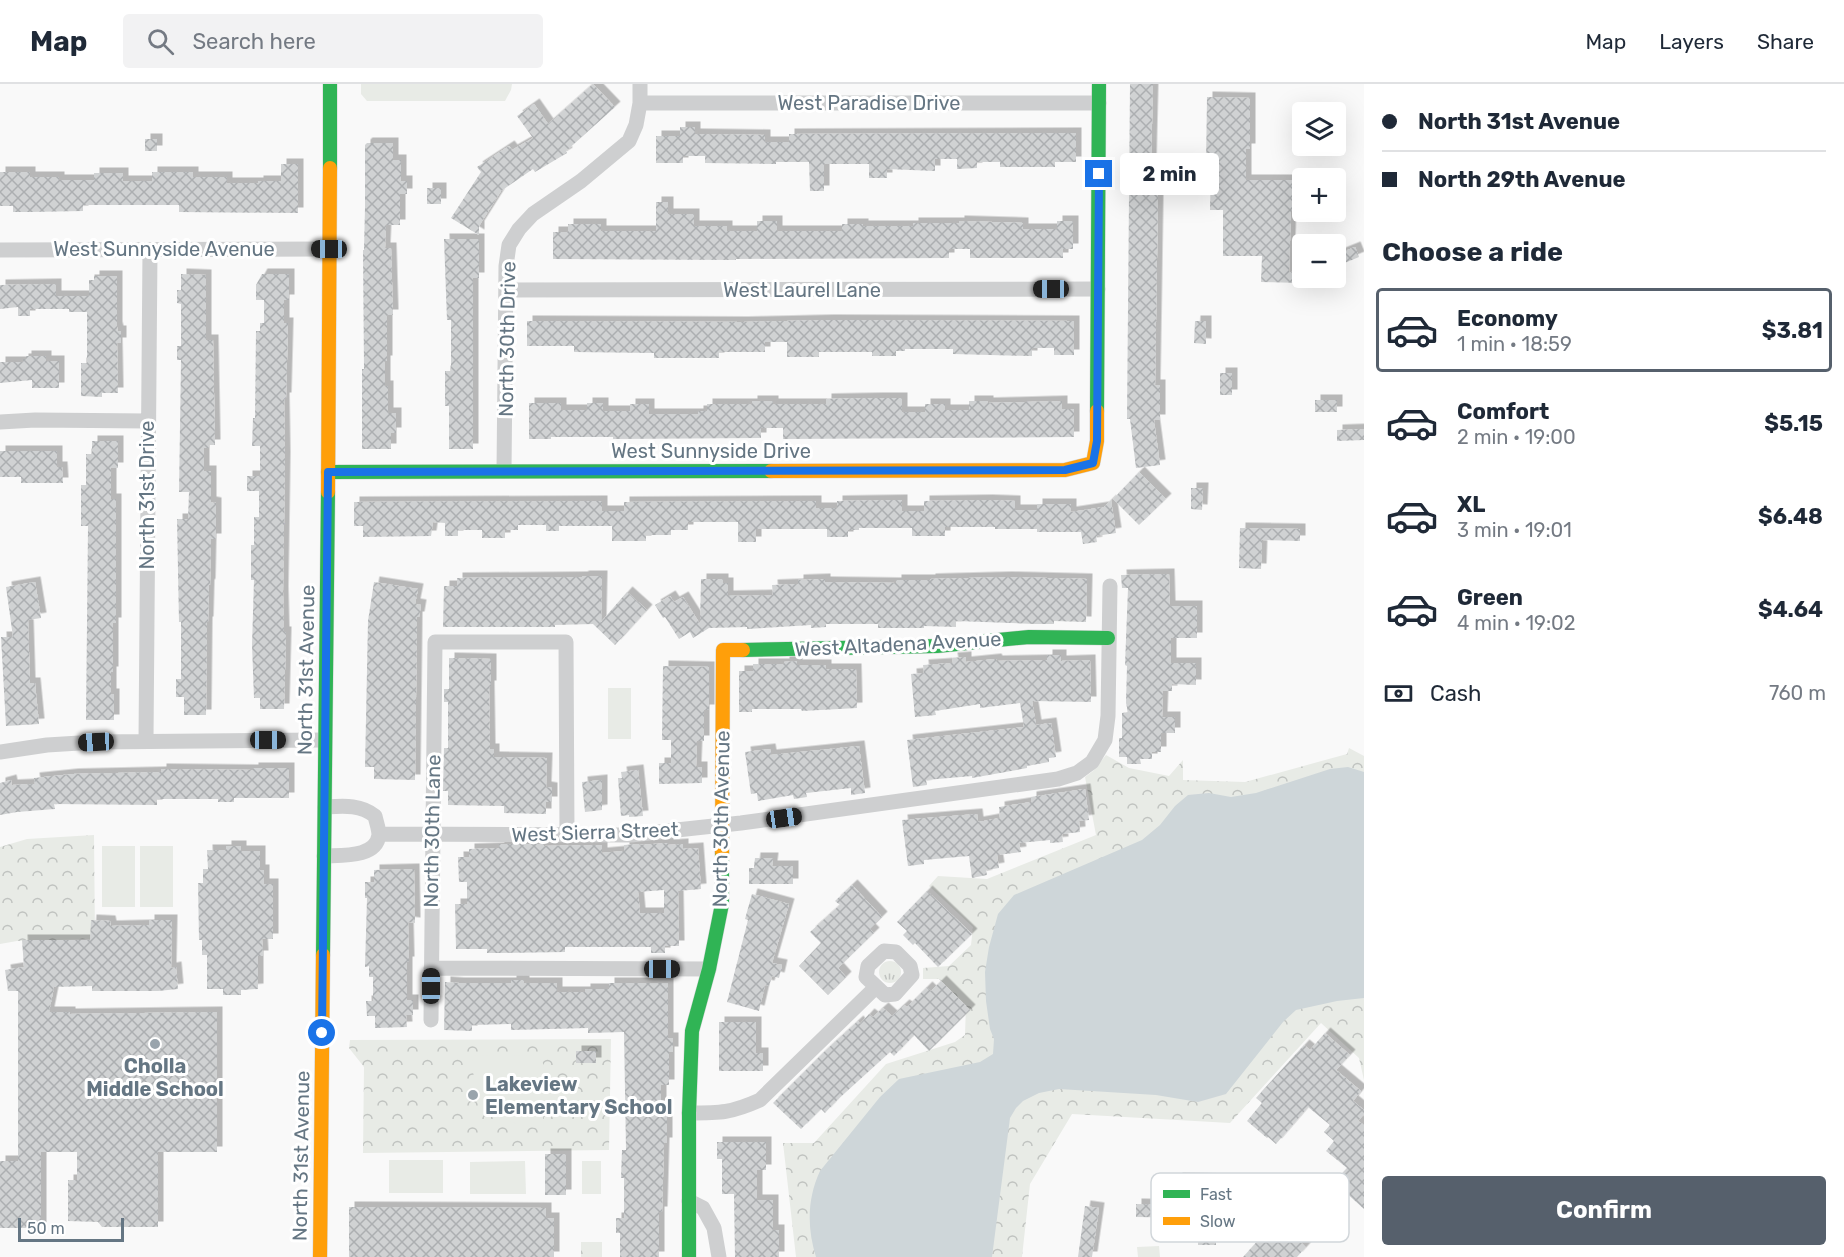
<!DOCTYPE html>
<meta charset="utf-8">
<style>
body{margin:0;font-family:Rubik,sans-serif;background:#f2f2f3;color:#1f2937;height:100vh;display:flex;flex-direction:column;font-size:22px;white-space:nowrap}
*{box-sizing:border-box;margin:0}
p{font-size:20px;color:#747a83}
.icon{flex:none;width:33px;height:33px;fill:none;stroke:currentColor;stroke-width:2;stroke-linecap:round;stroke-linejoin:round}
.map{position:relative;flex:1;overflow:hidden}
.sheet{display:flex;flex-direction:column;background:#fff;width:480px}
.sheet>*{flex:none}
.top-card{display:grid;align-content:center;height:132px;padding:0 18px;background:#fff}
.tools{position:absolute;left:1292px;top:18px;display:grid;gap:12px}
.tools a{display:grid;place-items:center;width:54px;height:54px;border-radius:6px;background:#fff;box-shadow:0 6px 24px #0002;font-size:30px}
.scale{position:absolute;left:18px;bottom:15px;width:106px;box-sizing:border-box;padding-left:6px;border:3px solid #657683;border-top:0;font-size:16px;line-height:21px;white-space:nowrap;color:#657683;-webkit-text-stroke:4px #fff;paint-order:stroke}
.end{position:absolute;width:27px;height:27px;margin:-14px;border:8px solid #1a73e8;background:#fff;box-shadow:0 0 0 3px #fff}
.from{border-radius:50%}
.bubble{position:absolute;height:42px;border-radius:6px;background:#fff;box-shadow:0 6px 24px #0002;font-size:20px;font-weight:700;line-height:42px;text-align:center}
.car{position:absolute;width:18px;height:36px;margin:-18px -9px;border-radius:8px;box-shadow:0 0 4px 2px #0007;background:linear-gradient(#222 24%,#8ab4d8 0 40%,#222 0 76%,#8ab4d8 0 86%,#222 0)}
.top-card b{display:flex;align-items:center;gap:21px;height:57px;font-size:22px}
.top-card b+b{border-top:2px solid #e0e1e3}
.top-card i{width:15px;height:15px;background:#1f2937}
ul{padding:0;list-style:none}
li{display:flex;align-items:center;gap:18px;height:84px;margin:0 12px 9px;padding:0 6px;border:3px solid transparent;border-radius:6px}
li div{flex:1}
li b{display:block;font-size:22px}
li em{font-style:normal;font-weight:700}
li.selected{border-color:#56606c}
li>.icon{width:54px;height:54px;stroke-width:1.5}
h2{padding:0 18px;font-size:27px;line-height:72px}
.pay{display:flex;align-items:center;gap:15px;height:66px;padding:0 18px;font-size:22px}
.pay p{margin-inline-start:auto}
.primary-button{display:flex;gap:12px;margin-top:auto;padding:12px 18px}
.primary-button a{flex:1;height:69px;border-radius:6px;background:#56606c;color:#fff;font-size:24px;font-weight:700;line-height:69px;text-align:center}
header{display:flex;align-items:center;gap:36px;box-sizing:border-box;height:84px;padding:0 30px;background:#fff;border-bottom:2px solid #e0e1e3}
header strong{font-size:28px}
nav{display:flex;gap:33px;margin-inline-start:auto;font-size:21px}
.search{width:420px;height:54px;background:#f2f2f3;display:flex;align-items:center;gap:15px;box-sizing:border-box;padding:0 21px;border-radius:6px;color:#747a83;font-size:22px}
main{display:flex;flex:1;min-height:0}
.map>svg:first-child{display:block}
</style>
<header>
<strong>Map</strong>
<div class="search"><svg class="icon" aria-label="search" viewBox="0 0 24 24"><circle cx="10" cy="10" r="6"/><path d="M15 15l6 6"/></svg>Search here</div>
<nav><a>Map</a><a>Layers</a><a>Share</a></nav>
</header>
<main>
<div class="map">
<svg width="1364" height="1173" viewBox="0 0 1364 1173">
<defs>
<pattern id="grass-tufts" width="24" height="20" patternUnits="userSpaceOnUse" patternTransform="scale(1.5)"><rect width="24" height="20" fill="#e8ebe6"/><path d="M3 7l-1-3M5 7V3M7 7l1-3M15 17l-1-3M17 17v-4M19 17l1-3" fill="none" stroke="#c0c3c0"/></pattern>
<pattern id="park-crowns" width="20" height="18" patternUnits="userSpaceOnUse" patternTransform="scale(1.5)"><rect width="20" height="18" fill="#e8ebe6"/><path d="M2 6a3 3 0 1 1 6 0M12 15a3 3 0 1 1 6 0" fill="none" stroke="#c0c3c0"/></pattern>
<pattern id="building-cross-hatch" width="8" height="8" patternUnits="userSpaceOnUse" patternTransform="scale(1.5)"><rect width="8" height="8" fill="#d0d2d3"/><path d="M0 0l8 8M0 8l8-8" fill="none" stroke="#acafb1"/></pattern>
<filter id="shadow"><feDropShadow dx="5.5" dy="-5.5" stdDeviation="0" flood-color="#0004"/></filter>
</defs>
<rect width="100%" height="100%" fill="#f9f9f9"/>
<path fill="url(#grass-tufts)" d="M879 888a11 11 0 1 1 22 0a11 11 0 1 1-22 0Z"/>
<path fill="url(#park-crowns)" d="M1349,664L1364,672V996L1359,974L1321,939L1230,1039L1072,1030L1030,1100L1022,1173H796L783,1059H814L886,980L955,958L965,951L966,921L939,895H923V884L949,882L971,861L973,843L929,802L938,792L987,795L1096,751L1085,693L1093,687L1106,671L1129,684L1169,692L1183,676V696L1245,698L1347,670Z
M94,751L95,855L17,857L0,860V763L27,755Z
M611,955L609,1066L363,1069L364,983L349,964L350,956Z
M581,1158H602V1173H581Z"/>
<path fill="#e8ebe6" d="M361,0H512L511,6L505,17H367L361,10Z
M608,604H631V655H608Z
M102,762H135V823H102Z
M140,762H173V823H140Z
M536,971L540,975L544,981L543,1044C500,1044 471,1015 472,972Z
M389,1076H443V1109H389Z
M525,1077L526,1110H470V1078Z
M582,1077H601V1110H582Z
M1159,1162L1160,1173H1138L1137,1163Z"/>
<path fill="#ced6d9" d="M1348,683L1364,688V914L1337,917L1296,926L1283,938L1226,1010L1198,1018L1156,1011L1059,1005L1039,1009L1023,1017L1016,1024L1010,1034L992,1173H816C807,1144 807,1115 820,1087L880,1013L899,995L980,978L993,970L994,955L990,945L986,917L985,888L989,863L998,830L1014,811L1142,756L1160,741L1175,722L1188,711L1209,709L1231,713L1256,709L1330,685Z"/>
<path fill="url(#building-cross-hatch)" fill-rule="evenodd" filter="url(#shadow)" d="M593,0L615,23L566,67L567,69L535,88L533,85L501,107L479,142V151L451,134L481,88L477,83L509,62L512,66L533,54L517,32L534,20L548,40Z
M1130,0H1153L1151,81H1158V112L1155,301H1160V336H1154L1160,381L1136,384L1130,335H1127Z
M1207,13L1250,14V65H1246V96H1302V127H1291L1289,189L1302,184V199L1261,198L1262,172H1223V126H1210L1211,79H1206Z
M680,43H695V50L765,51V58H789V50L1076,49V78H1055V83H1000V78H977V84L957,85V75H935V87L887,85V94H869V80H824V107H810L809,78H776V80L705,79V72H683V79H656V52H680Z
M145,55H157V67H145Z
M367,59H393V76H401V97H407V110H400V141H386L385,164H391L393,231H387V277H385V302H388V329H396V349H391V365H362V285H364L363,166H364L365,124V61Z
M281,80H298V129L179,128V121H83V127L30,128H13V122H0V88H30V93H59V96H94V89H123V97H152V88H193V93H227V99H258V97H281Z
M427,104H441V120H427Z
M656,118H668V130H694V142H727V147H757V137H777V147H842V140H863V142H913V139H959V137L1023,139V145H1057V137H1073V165H1063V174H970V165H949V174L736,175V176L553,175V148H568V140H601V147H656Z
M444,155H479V194H473V365H449V322H445V287H451V236H447Z
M1355,163L1359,173L1335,183V171Z
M181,190L206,191V256H213L215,361H209V364H204V387H211V418L216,419V455H211L210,501L209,500L208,538H207L206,631H184V613H176V595H181V538H179L177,435H188L189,408H179L181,276H177V262H181V220L177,219V206H181Z
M262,190H289V216H284V239H288L286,314H284L285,373L283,508L284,548H286L284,625H260V614H254L252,561L254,496H251V461H254V433H259V407H247V392H260V362H252L253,334H255L256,247H260V239H264V216H256V201Z
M94,192H117V243L118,247H121V259H117L118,309H102V313L81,312V279H87V228H69V225H30V232H18V223L0,225V201L56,200V212H89V196H94Z
M828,236L1074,237V271H1054V264H1032V272L953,270V265H905V267H896V272H872V268H819V273H787V258H765V268H719V274H654V269L574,268V262H527V237L743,238Z
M1195,237H1206V260L1194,259Z
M26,272H46V277H59V304H32V296L0,299V278H23V275H26Z
M1220,289H1232V311H1220Z
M877,314H902V328H925V320H945V326H969V317H988V319L1062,317V325H1074V353L783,355V344H761V354L613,355V353H551V355H529V319H561V326H587V319H603V327H630V320H649V330H698V327H707V320H752V317H773V320H826V315Z
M1315,316H1337V328H1315Z
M1364,345V356L1337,357V346Z
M92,357H118V384H111V415H116V539H113V588H111V610H114V636H86L88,442H81V401H86V370H92Z
M0,367H57V383H62L63,399H21V393H0Z
M1139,388L1166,415L1139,441L1113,415Z
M1191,404H1203L1202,426L1191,425Z
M902,416V427H924V417L987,416L1015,417V426H1037V420H1071V428L1104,423L1111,416L1116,449L1096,452L1097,458L1083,460L1081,448H1037V445H995V443H945V452H912V444H859V446H848V453H827V445H756V458H738V438H688V446H671V451H646V457H612V442H559V447H546V441H518V446H505V454H482V446H458V452H445V439L433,438L431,452L363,453V442H354V418L602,417V427H624V418L816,417V424H837V417Z
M1240,444L1300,445V457L1262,456L1261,485L1239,484Z
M1169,490L1170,522H1197V554H1171V579H1196V601L1172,600V607H1163L1162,633H1175V649H1161V668H1152V675H1140L1141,680H1127V673H1119V654H1122V629L1128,628L1126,619L1127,582L1125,581L1128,504H1122L1121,491Z
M584,492H602L601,538L627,508L647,526L615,561L593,540L555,541V543H443L444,502H457V494L582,493Z
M1006,493L1087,495L1086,538L1054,537V540H1035L956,537V543L924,542V544H878V540H826V543L811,544V541L747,545V543L709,544L693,554L690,548L679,555L665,533L663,534L655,521L670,512L674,518L683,513L700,540L701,495H723V499H728V512L773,511L772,501L798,500V496L825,495V498L896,499V496H930V495Z
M35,498L41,534L28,536L30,599H35L39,640L6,642L1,553H13L6,503Z
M374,498L418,505L415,520L421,521L419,533H417L415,696L374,695V683H365L368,537Z
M1047,571H1061V577L1090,576L1091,618L1032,617L1036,641L1051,639L1056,673L1049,674V678L1027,682V684L972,694V692L926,696L927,701L913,703L907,656L1024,643L1020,619L980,624V620L935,627L936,631L915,633L911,590L924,589L923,581L953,579L952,574L966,573V578L996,575L997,577L1047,576Z
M449,574L491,575V602H489L490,665H494V673L547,674L546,703L552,704V718H546V730L504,729V722L448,721V707H443L444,664H448V618H444V605H449Z
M797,577V581H826V585H856L857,624L802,627L801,625H752V628H739V587H753V580H784V578Z
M663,582L709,583V626H704V657H697L696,683H702V699L659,700V679H671V656H662Z
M859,662L865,709L851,711V704L806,709L807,713L794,715L793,711L758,717L757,709L751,710L745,668L770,665L771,671Z
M253,684H289V714H234V718H218V715H157V721L54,720L55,725L17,728L0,731V699L11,696L12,701L35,700L34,694L73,690L161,688V685L253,686Z
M638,686L643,732L629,733V731L621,732L618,694H622L621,688Z
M602,696V726L585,728L582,698Z
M1085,705L1089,736L1079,737L1080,748L1062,750L1063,758L1050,759V756L1019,759L1021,768L997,771L999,784L986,786L987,791L972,794L969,772L924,776V780L908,782L902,736L977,730L978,738L1000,734L999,723L1031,718V713Z
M668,759V761L683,760V765L698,764L701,805L678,807L679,862H665V869H651V863H565V868L502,869H487V865H456L455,820H467V798H459L458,773H469V765L499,764V760H544V762L602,761V769L624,767V761L639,760V761ZM664,806V829H640L638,808Z
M226,762H241V767H260V786H264V800H273V855H262L263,872H258V905L241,906V911H223V905H207V871H202V856H199L198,799H203V785H208L207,766H226Z
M755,774H773L772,782H793V800H749V784H754Z
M414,785L415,839L408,838L409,878H407V916H413V931H406L407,943L375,944V932H367L366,917H373V893H369V882L365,883L367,814H365V798H374V786Z
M852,801L882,833L870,845L874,849L838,884L846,893L828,911L799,882L821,859L810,848L840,821L835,817Z
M927,807L972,850L938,883L915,859L913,861L903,851L907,847L897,838Z
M752,810L789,820L772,879L782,881L779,894L772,892L769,902L765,901L759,927L727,918L748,836L745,835Z
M91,836L110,837L111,842L149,841V836H172L171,884L176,883L178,905L158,907H92V902L54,903L49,928H70V930L217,928V1068H158V1143H102L98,1138L68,1137V1096H77V1068H41V1144H0V1077H18V907H8L5,886L24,883L22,856H90Z
M511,896H524V899H557V908H585V905H609V899H668V954H673V968H669V1001H661V1032H667V1059H664L662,1128H659V1173H620V1149H616V1134H624V1094H621L622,1066H626L624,948L588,949V944L511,946V940L472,941V947L444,946L445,898L459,899H511Z
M941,897L970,926L929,967L914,951L894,972L890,968L836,1017L825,1029L821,1025L801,1045L773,1019L824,968L858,937L860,940L869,930L873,933L883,924L892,932L904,921L907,923L927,903L931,907Z
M719,938H756V969H763V987H719Z
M1325,949L1350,971L1336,986L1361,1007L1353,1017L1364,1026V1030L1358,1037L1364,1041V1125L1334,1098L1347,1084L1326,1067L1334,1057L1324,1048L1330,1041L1308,1023L1276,1060L1268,1053L1267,1054L1247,1037L1262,1019L1256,1014L1304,961L1310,966Z
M576,967H596V979H576Z
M717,1058H766V1086H757V1116H773V1146H779V1173H735L734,1110H722V1075H717Z
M545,1070H566V1111H545Z
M1177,1094L1248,1096L1247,1125L1270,1126L1298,1097L1317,1115L1287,1146L1306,1163L1297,1173H1243L1273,1140L1225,1138V1152L1216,1151V1161H1198V1134L1136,1133V1120L1177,1121Z
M1085,1122L1099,1124L1092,1173H1078Z
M349,1123L546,1124V1134H554V1173H349Z"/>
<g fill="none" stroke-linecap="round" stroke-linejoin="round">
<g stroke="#d5d6d7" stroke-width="15">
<path id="fast" d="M330,84V0
M1097,327L1099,0
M328,388L771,387
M743,566L937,562L1029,553L1108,554
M323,871L328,408
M689,1173V1029L692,947L709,885L722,820V768"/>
</g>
<g stroke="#d5d6d7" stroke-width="15">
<path id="slow" d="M771,387L1065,386L1093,379L1097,357V327
M328,408L330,84
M722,768L723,566H743
M320,1173L323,871"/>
</g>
<path stroke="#cecfd0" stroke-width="15" d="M640,19H1099
M0,166L329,165
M506,206L1098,205
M0,338L35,336L148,337
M504,387L506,182L509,161L519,145L533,130L581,97L629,57L636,41L640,19V0
M146,656L150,166
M0,668L47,661L96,658L324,656
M379,750L631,751L741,739L1058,695L1077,689L1092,678L1105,656L1108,632L1110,502
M324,772C342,771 376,774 379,751C379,745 376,737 375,732C360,720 343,722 325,723
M884,867L896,868L910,882L912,891L895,910L885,911L866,893L868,882Z
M431,884L709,885
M431,936L435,558H566L567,750
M689,1029C721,1029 731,1029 760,1016L876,903
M689,1117L703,1124L714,1144L719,1173"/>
<use href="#fast" stroke="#30b455" stroke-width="14"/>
<use href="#slow" stroke="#ff9f0a" stroke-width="14"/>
</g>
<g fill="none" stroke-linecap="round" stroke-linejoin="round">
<path stroke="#1a73e8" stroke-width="8" d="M322,949L328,388L1065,386L1093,379L1097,357L1099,90"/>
</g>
<g fill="#99a4ac" stroke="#fff" stroke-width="2">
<circle cx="155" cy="960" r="6"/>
<circle cx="473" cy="1011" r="6"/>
</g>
<g text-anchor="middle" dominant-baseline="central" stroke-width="6" stroke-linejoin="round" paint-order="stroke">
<g font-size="20" fill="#657683" stroke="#fff">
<text x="869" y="19">West Paradise Drive</text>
<text x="164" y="165">West Sunnyside Avenue</text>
<text x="802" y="206">West Laurel Lane</text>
<text transform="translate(507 255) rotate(-89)">North 30th Drive</text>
<text x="711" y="367">West Sunnyside Drive</text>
<text transform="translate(147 411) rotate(-90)">North 31st Drive</text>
<text transform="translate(898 560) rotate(-3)">West Altadena Avenue</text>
<text transform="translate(306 586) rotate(-89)">North 31st Avenue</text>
<text transform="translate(721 735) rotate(-89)">North 30th Avenue</text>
<text transform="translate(432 747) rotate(-89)">North 30th Lane</text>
<text transform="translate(595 748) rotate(-2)">West Sierra Street</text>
<text transform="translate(301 1072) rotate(-89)">North 31st Avenue</text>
</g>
<g font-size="20" font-weight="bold" fill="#657683" stroke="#fff">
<text x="155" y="982">Cholla<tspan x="155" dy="23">Middle School</tspan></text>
<text x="485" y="1000" text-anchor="start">Lakeview<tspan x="485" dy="23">Elementary School</tspan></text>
</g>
</g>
<rect x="1151" y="1089" width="198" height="69" rx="9" fill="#fff" stroke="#d1d6da" stroke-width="1.5"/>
<rect x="1163" y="1106" width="27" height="8" fill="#30b455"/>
<rect x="1163" y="1133" width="27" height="8" fill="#ff9f0a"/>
<g font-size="16" fill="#657683">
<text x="1200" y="1116">Fast</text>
<text x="1200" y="1143">Slow</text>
</g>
</svg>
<div class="tools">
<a><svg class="icon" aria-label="layers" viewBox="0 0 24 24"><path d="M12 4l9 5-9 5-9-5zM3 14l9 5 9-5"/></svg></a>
<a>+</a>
<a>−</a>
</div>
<div class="scale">50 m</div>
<i class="end from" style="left:322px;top:949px"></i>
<i class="end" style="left:1099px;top:90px"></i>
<div class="bubble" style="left:1120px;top:69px;width:99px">2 min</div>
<i class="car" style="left:329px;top:165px;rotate:270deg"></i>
<i class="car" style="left:1051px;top:205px;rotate:270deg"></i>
<i class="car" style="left:268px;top:656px;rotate:90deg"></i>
<i class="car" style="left:96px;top:658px;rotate:267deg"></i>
<i class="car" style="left:784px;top:734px;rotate:82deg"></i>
<i class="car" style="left:662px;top:885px;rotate:90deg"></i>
<i class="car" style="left:431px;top:902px;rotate:0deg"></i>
</div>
<section class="sheet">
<div class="top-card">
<b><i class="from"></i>North 31st Avenue</b>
<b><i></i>North 29th Avenue</b>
</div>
<h2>Choose a ride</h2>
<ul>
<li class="selected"><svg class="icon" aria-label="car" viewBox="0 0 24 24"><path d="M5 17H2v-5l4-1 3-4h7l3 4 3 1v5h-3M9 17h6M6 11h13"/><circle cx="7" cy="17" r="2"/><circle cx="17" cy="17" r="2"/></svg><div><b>Economy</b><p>1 min · 18:59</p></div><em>$3.81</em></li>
<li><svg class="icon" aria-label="car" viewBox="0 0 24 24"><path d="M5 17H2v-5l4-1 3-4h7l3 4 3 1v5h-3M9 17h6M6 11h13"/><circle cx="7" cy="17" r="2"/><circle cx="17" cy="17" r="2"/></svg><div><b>Comfort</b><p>2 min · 19:00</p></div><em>$5.15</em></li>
<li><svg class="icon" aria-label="car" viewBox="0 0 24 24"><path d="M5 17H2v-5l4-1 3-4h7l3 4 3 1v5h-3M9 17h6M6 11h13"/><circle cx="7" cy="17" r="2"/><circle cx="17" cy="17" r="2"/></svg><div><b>XL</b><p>3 min · 19:01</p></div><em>$6.48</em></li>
<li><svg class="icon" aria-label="car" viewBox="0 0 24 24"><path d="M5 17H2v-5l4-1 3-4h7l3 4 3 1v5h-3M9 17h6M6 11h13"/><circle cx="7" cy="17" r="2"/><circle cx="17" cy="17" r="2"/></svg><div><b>Green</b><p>4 min · 19:02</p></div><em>$4.64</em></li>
</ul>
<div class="pay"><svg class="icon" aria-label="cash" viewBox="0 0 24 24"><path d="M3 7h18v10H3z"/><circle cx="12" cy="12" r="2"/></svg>Cash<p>760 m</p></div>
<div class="primary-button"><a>Confirm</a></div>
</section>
</main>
